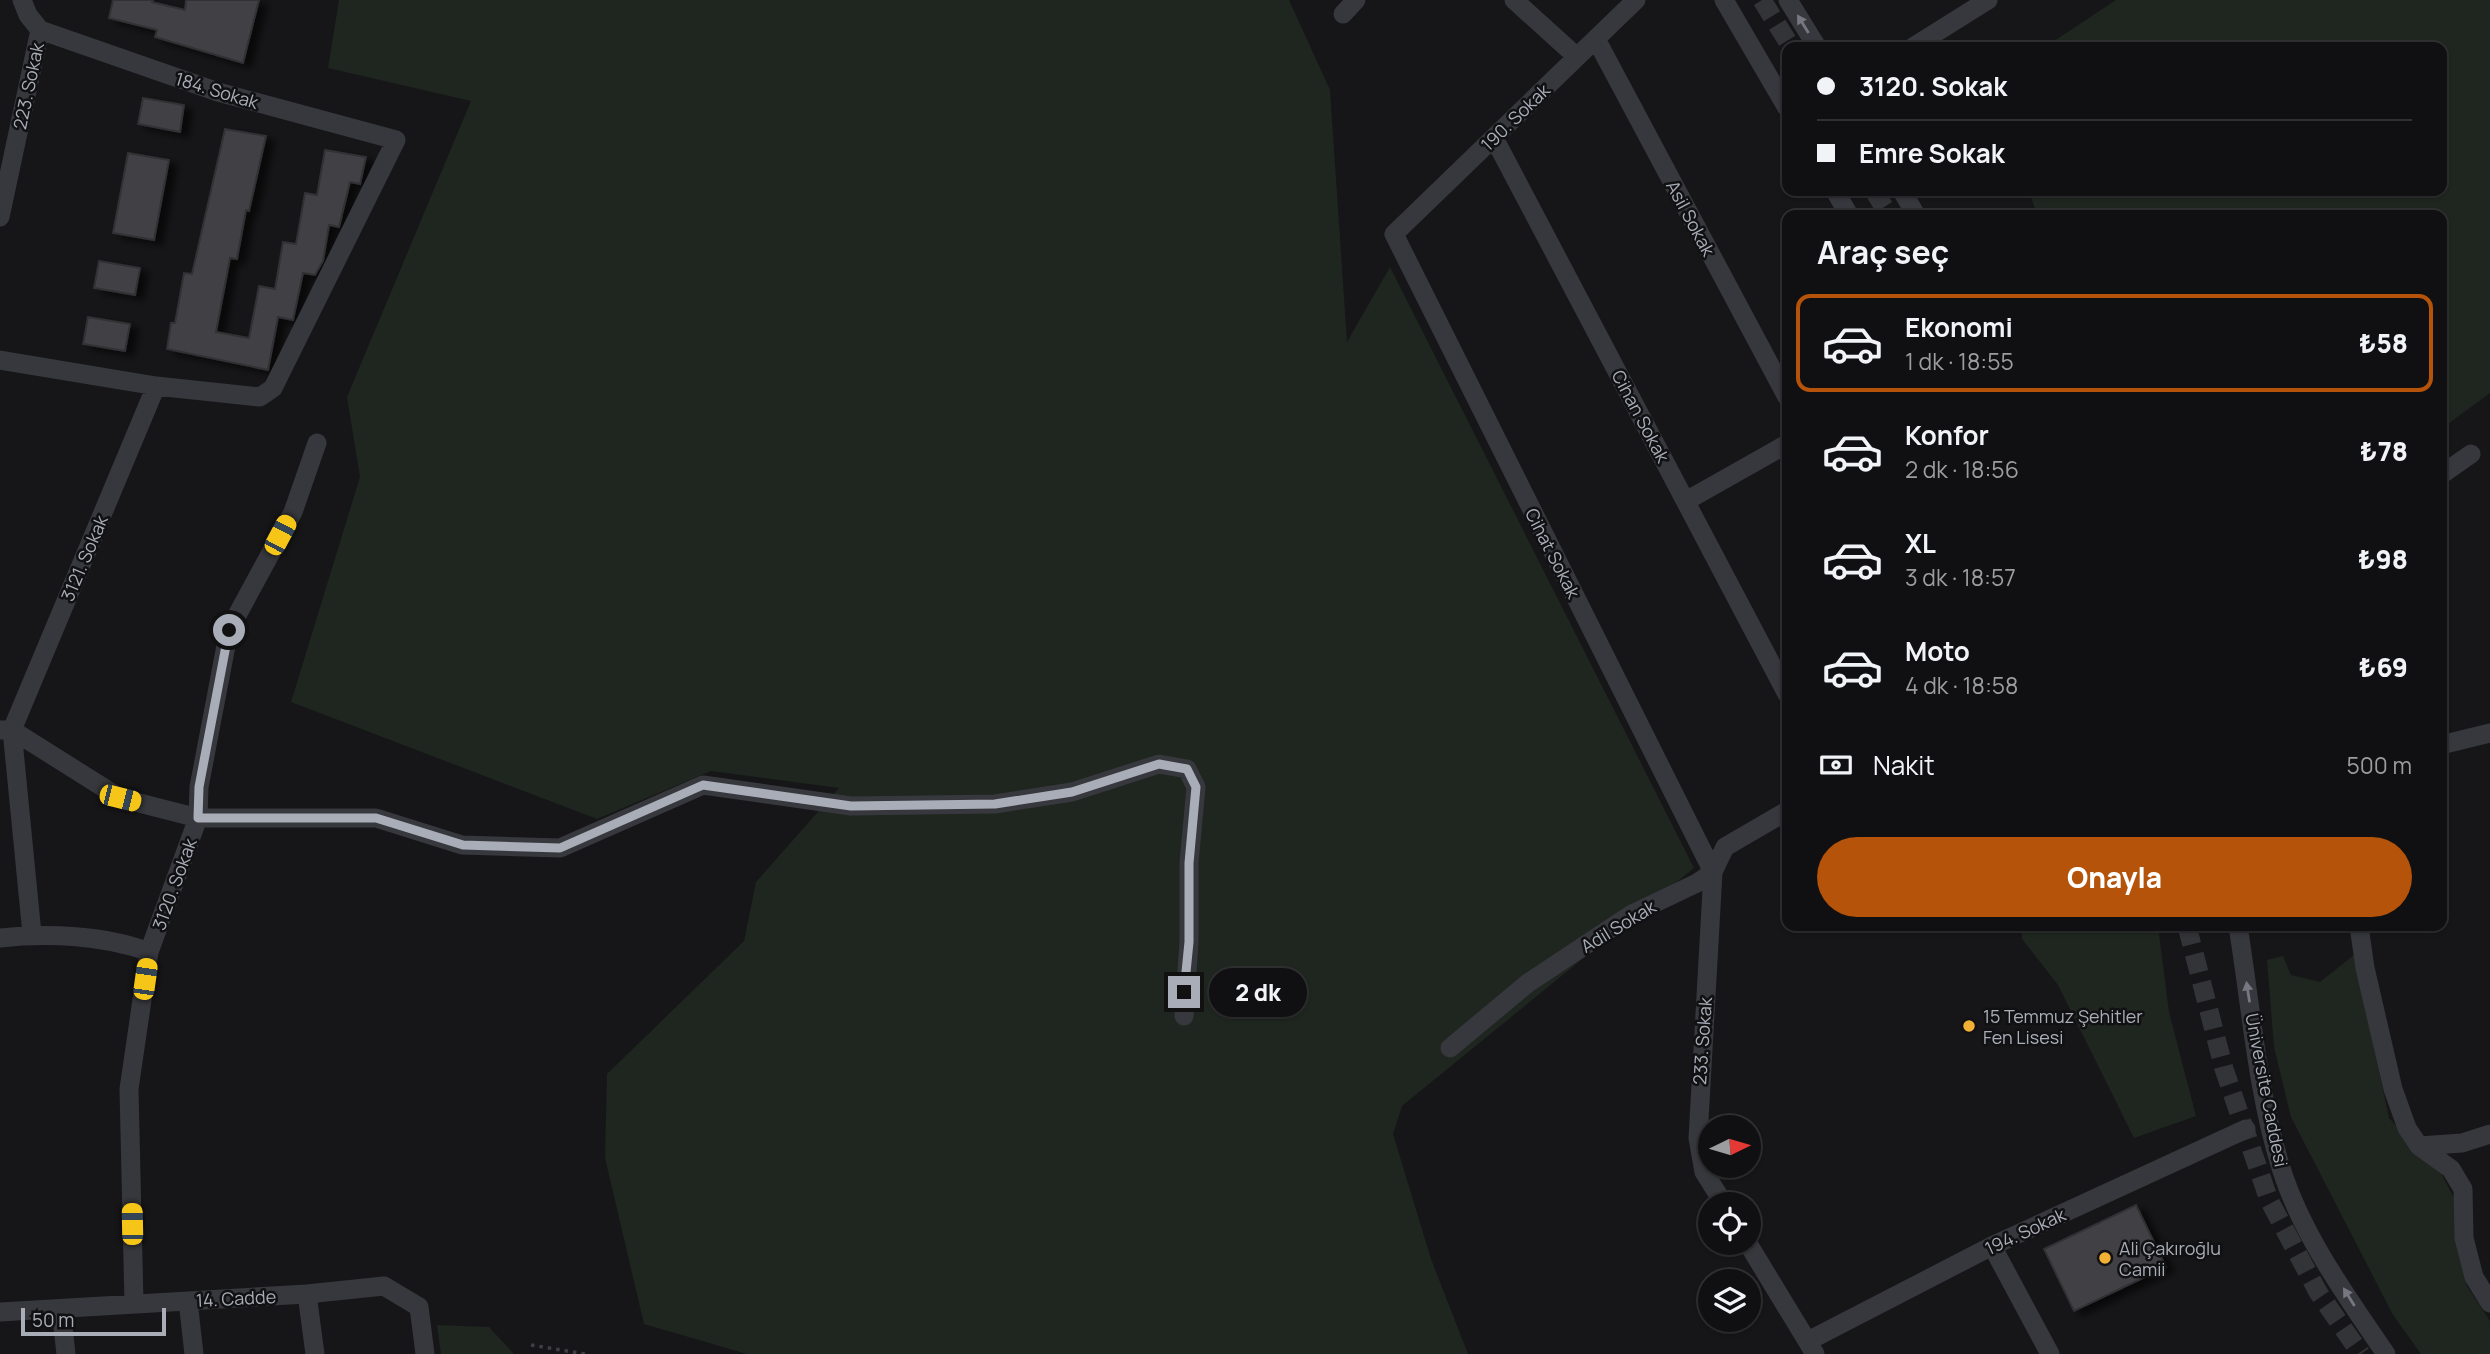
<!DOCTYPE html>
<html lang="tr">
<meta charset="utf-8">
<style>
body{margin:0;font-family:Manrope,sans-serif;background:#19191b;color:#f1f3f6;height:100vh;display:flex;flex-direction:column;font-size:26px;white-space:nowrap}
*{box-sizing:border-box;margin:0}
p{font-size:23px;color:#9c9d9f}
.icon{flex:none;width:38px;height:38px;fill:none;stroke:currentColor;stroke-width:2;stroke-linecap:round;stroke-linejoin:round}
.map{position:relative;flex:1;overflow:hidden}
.sheet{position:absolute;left:1782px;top:210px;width:665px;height:721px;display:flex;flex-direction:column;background:#101012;border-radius:14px;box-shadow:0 2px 5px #0004,0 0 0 2px #303032}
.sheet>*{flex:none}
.banner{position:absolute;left:1782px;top:42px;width:665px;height:154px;border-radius:14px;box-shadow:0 2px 5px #0004,0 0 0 2px #303032;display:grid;align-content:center;height:154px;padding:0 35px;background:#101012}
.needle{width:46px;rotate:85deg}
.buttons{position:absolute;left:1698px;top:1115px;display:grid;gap:14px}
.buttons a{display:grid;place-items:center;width:63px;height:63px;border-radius:50%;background:#101012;box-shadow:0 2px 5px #0004,0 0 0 2px #303032;font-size:35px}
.scale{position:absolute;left:21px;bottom:18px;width:145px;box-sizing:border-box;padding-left:7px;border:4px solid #a8adb8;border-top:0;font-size:19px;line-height:24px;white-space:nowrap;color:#a8adb8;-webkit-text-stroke:5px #111113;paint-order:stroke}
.end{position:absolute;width:32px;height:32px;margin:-16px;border:9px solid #a8adb8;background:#111;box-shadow:0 0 0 4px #111}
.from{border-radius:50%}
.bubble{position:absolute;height:49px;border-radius:24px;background:#101012;box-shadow:0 2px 5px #0004,0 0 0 2px #303032;font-size:23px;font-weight:800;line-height:49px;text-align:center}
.car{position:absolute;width:21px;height:42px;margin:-21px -10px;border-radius:9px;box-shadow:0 0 5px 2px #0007;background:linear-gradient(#f5c518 24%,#345 0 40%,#f5c518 0 76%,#345 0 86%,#f5c518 0)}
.banner b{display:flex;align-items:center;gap:24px;height:66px;font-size:26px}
.banner b+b{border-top:2px solid #303032}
.banner i{width:18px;height:18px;background:#f1f3f6}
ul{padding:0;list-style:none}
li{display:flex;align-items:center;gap:21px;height:98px;margin:0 14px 10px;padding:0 21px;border:4px solid transparent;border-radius:14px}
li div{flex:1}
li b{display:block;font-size:26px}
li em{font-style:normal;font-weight:800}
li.active{border-color:#b45309}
li>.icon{width:63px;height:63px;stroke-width:1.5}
h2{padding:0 35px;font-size:32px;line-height:84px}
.pay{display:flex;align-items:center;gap:18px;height:77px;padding:0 35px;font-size:26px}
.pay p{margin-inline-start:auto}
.action{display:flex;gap:14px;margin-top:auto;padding:14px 35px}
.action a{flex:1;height:80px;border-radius:42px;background:#b45309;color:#fff;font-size:28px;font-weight:800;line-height:80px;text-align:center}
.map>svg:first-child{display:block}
</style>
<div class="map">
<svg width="2490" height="1354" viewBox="0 0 2490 1354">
<defs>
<filter id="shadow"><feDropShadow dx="8" dy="4.5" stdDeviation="3.5" flood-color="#0009"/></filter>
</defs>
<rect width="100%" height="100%" fill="#161618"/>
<path fill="#1e261f" d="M339,0H1289L1330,90L1347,342L1390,267L1694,868L1402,1106L1393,1134L1431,1259L1468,1354H747L644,1324L605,1158L607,1074L744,941L756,882L839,788L711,771L597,819L291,702L360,477L347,397L471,101L328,68Z
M2116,0H2490V393L2441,429V215H2037L2029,191H2441V47H2045Z
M2021,926H2158L2169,1012L2196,1116L2134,1138L2058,985L2022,939Z
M2354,955L2389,1118L2441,1173L2456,1202L2460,1255L2467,1286L2490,1321V1354H2421L2393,1315L2291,1117L2274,1047L2267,960L2283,956L2291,975L2320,982Z
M437,1325L489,1327L514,1354H441Z"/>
<path fill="#404145" stroke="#303034" stroke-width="2" filter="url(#shadow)" d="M113,0H153L152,2L185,10L186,0H259L243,63L155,37L157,30L109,18Z
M143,98L184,105L180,132L138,124Z
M225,129L266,136L249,211L246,210L237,259L230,258L216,332L249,338L259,286L275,289L283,242L296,244L305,193L317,195L325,150L366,157L360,184L350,182L339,227L329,225L323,261L315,275L303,273L293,320L278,317L268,370L167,349L171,323H175L184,273L192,274Z
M128,153L169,160L154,240L113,233Z
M99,261L140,268L135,295L94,288Z
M88,317L130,324L125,351L83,344Z
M2136,1205L2166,1267L2074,1311L2044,1249Z"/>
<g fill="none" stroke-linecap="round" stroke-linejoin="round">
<path stroke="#333438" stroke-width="19" stroke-dasharray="19 10" stroke-linecap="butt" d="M1762,0L1791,47
M1874,191L1889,215
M2187,926L2224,1069L2269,1200L2318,1292L2361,1354"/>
<path stroke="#3d3f44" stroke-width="3.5" stroke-dasharray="3.5 5" stroke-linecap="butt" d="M531,1345L585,1354"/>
<path stroke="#37383d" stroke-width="19" d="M1514,0L1577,57
M1636,0L1394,234L1713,872L1698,1138L1704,1172L1724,1204
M1724,0L1787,108
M1788,0L1817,47
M1343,14L1356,0
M1596,39L1787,397
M1913,47L1988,0
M1494,138L1787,694
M1835,191L1849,215
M1902,191L1916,215
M0,217L40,30L28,15L22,0
M0,360L156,386L260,397L273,388L396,140L218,92L40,30
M2441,475L2471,454
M1686,501L1787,444
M0,730H12L120,798L198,818H376L462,845L560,848L703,785L851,806L995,804L1072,792L1159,764L1187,769L1196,787L1189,863V942L1184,1016
M2441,745L2490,733
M2238,926C2251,1006 2257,1091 2281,1168C2302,1235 2347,1297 2386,1354
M2359,926L2365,968L2393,1089L2407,1128L2419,1146L2451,1169L2463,1189L2464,1238L2474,1277L2490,1303
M32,934L12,730L156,386
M0,938C47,933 105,935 149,952
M1450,1048L1528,983L1632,914L1697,883L1713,872L1725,847L1787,811
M2419,1146L2462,1143L2490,1134
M1747,1242L1815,1354
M1992,1246L2050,1354
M307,1294L315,1354
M188,1301L194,1354
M134,1304L129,1089L149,952L198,818L199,787L229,630L293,512L317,443
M61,1309L66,1354
M0,1312L307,1294L384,1286L419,1307L425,1354
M1808,1341L1992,1246L2246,1129"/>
</g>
<defs><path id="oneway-solid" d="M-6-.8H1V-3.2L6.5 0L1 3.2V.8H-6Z" transform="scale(1.75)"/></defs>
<g fill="#757881">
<use href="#oneway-solid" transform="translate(1803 24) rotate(-122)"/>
<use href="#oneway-solid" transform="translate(2248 992) rotate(-99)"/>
<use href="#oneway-solid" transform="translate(2349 1297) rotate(-122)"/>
</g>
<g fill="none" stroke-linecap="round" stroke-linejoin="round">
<path stroke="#a8adb8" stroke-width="9" d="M229,630L199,787L198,818H376L463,845L560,848L703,785L851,806L995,804L1072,792L1159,764L1187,769L1196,787L1189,863V942L1184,992"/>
</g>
<g fill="#f2b134" stroke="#111113" stroke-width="2.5">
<circle cx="1969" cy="1026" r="7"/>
<circle cx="2105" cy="1258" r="7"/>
</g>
<g text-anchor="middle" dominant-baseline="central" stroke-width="5" stroke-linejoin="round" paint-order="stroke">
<g font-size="18" fill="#a8adb8" stroke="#111113">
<text transform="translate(28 86) rotate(-78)">223. Sokak</text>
<text transform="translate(217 90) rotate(17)">184. Sokak</text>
<text transform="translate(1515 117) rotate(-44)">190. Sokak</text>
<text transform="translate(1691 218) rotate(62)">Asil Sokak</text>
<text transform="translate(1641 416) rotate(62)">Cihan Sokak</text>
<text transform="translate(1553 553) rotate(63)">Cihat Sokak</text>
<text transform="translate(84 558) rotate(-67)">3121. Sokak</text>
<text transform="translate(174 884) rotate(-70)">3120. Sokak</text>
<text transform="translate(1618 926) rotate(-31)">Adil Sokak</text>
<text transform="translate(1702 1041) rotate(-86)">233. Sokak</text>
<text transform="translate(2267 1090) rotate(79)">Üniversite Caddesi</text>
<text transform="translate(2025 1231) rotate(-25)">194. Sokak</text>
<text transform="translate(236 1298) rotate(-3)">14. Cadde</text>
</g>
<g font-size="18" fill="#a8adb8" stroke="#111113" text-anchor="start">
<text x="1983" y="1016">15 Temmuz Şehitler<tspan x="1983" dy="21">Fen Lisesi</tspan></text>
<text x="2119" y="1248">Ali Çakıroğlu<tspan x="2119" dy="21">Camii</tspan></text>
</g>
</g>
</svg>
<div class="buttons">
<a><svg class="needle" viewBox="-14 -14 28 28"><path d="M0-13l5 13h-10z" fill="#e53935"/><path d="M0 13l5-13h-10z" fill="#9c9d9f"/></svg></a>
<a><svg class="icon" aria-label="locate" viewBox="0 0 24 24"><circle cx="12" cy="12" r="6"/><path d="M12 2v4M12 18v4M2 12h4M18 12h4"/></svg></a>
<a><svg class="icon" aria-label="layers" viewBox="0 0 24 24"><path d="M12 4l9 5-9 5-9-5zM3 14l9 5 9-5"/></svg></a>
</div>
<div class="scale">50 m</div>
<i class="end from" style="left:229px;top:630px"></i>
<i class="end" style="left:1184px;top:992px"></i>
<div class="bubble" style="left:1209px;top:968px;width:98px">2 dk</div>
<i class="car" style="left:280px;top:535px;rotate:28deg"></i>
<i class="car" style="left:120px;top:798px;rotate:104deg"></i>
<i class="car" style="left:145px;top:979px;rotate:8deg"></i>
<i class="car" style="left:132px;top:1224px;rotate:359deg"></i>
<div class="banner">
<b><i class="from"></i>3120. Sokak</b>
<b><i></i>Emre Sokak</b>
</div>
<section class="sheet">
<h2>Araç seç</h2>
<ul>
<li class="active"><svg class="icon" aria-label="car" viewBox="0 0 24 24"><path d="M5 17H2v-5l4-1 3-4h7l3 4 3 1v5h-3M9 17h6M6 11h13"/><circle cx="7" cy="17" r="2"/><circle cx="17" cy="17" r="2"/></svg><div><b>Ekonomi</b><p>1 dk · 18:55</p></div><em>₺58</em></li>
<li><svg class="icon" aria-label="car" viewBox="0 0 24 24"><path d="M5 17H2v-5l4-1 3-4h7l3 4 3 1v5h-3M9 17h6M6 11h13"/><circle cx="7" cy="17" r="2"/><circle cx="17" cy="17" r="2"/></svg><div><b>Konfor</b><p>2 dk · 18:56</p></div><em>₺78</em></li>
<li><svg class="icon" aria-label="car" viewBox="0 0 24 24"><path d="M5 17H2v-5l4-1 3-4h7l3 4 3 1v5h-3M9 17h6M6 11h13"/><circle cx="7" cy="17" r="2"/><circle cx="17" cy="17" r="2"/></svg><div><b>XL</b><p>3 dk · 18:57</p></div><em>₺98</em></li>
<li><svg class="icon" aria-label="car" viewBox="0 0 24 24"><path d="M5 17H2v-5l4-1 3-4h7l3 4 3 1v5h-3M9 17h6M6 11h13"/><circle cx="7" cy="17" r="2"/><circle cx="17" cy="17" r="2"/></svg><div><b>Moto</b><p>4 dk · 18:58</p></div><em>₺69</em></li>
</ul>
<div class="pay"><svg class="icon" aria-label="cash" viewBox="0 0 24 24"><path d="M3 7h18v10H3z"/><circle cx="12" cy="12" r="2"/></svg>Nakit<p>500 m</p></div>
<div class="action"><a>Onayla</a></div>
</section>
</div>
